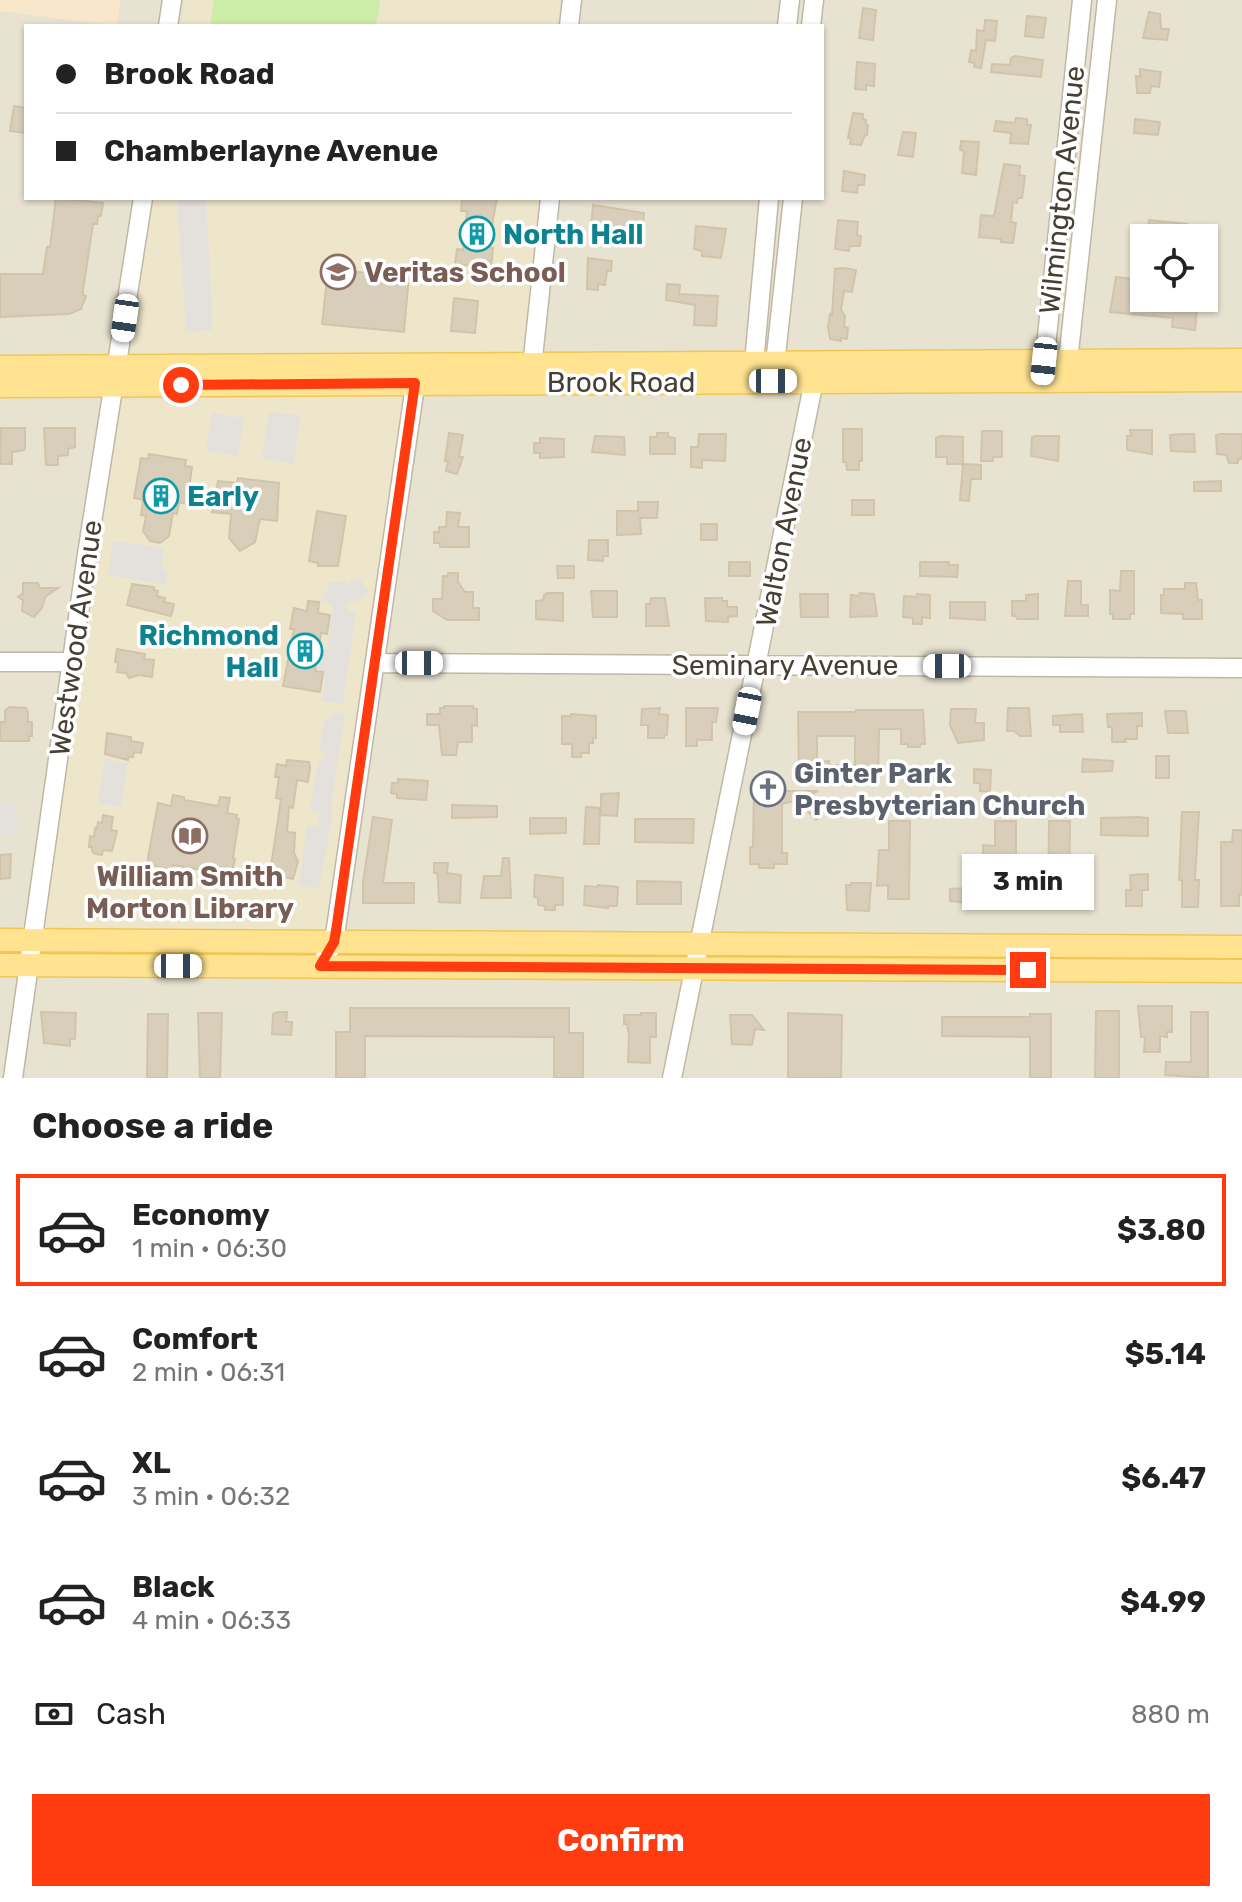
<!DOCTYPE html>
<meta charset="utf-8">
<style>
body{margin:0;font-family:Rubik,sans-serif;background:#f6f6f6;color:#222;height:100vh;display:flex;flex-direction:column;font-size:30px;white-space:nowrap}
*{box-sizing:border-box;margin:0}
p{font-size:26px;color:#767676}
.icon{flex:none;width:44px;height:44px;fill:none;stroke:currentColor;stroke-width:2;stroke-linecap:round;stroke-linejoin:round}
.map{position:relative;height:1078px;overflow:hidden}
.side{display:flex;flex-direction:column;background:#fff;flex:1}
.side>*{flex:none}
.top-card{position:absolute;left:24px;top:24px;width:800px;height:176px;border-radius:0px;box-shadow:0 2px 6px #0004;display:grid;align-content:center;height:176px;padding:0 32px;background:#fff}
.controls{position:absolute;left:1130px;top:224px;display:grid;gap:16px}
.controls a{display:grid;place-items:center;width:88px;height:88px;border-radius:0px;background:#fff;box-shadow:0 2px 6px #0004;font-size:40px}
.end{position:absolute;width:36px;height:36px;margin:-18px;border:10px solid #ff3b0f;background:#fff;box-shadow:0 0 0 4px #fff}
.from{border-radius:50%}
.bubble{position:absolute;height:56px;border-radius:0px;background:#fff;box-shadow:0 2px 6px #0004;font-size:26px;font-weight:700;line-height:56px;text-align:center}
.car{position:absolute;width:24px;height:48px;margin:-24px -12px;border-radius:10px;box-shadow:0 0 6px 2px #0007;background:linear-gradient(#fff 24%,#345 0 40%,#fff 0 76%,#345 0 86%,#fff 0)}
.top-card b{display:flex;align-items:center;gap:28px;height:76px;font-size:30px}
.top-card b+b{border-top:2px solid #e0e0e0}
.top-card i{width:20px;height:20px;background:#222}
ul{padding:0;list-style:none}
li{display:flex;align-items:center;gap:24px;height:112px;margin:0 16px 12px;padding:0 16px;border:4px solid transparent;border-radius:0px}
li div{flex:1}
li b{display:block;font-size:30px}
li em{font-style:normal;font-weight:700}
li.selected{border-color:#ff3b0f}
li>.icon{width:72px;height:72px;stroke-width:1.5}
h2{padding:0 32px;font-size:36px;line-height:96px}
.pay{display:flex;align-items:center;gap:20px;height:88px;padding:0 32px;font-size:30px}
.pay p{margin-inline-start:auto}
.primary-button{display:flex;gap:16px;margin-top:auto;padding:16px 32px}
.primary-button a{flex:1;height:92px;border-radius:0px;background:#ff3b0f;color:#fff;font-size:32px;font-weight:700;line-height:92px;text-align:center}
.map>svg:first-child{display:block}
</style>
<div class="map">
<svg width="1242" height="1078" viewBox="0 0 1242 1078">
<rect width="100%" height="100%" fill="#f4efe3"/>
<path fill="#e8e2d1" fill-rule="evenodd" d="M0,0H1242V1078H0ZM26,26H822V198H26ZM1144,238H1204V298H1144Z"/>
<path fill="#f8e7cb" d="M0,0H121L116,26L0,11Z"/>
<path fill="#eee6cb" d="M185,0H560L557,26H181Z
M153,198H541L527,348L521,353L136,356L130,346Z
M409,394L330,930L42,932L122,400Z"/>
<path fill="#cbeda7" d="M214,0H380L376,26H210Z"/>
<path fill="#e4e1dc" d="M177,198H206L213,330L186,332Z
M269,412L301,415L294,464L262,459Z
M212,413L244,418L238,456L206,451Z
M113,541L164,548L162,565L164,570H168L166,585L108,575Z
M359,578L368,590L366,595L345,607L348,612L356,611L343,704L321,701L325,683L323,672L317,670L320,651L327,650L333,608L330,603L323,601V595L328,591V583L344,581L350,586L352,583L349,580Z
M334,712L345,714L331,808L333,814L319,888L299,886L307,825L317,826L319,814L310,811L318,761H323L327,756L319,751L324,719H331Z
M105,759L128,763L121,807L98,803Z
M0,803L16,804L18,828L11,836L0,835Z"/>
<path fill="#d9ceba" stroke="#d2c4aa" stroke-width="2" fill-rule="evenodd" d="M863,8L876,10L873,40L859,38Z
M1149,12L1160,14L1161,29H1169L1167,40L1143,38Z
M1027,16L1046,18L1043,38L1025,36Z
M985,20L997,21L995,41L986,40L981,68L974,67L975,63L969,62L971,50L976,51L977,30L984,31Z
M1015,56L1043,60L1041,77L991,72L992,64L1010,65L1011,58Z
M857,62L875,64L874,86L866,85V90L855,89Z
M1140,69L1161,72L1159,87L1151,86L1150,93H1137L1136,76L1140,77Z
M14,106L26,108V133L10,131Z
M853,113L863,114V119L866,120V125H868L867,135H865L861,145L850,144L851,138H848Z
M1016,118L1027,119V125H1031L1028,144L1010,143L1011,133L994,131L996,121L1015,123Z
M1135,119L1160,122L1158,135L1134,133Z
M903,132L916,133L913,157L898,155Z
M961,141L979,142L976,175L962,173L964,151L960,150Z
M1004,164L1020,166L1019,175L1025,176L1022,198H1018L1017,203L1013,202L1011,222L1016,223L1013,243L1001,242V239L979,237L981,215L994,216Z
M844,171L865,175L864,185H858L857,193L842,191Z
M56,198L103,203L101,216H98L97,224H93L83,290V295L86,296L81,309L69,314L0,317V274H43L47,247H50Z
M462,198H497L488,247L493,248L491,268L455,264L457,249L463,250L465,230L467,211H461Z
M593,205L644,213L642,233H639L638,236L613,233L612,238L590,236Z
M838,220L858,222L857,235L861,236L860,246H850L849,251L835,249Z
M1149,220L1187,224L1185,238H1147Z
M696,226L726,229L721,258L702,256V251L694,249Z
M588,258L612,261L611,271H607L605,285L598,284V290L587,289Z
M843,268L856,270L852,292L844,291L841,310L845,316L844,327L848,328L847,339L841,338V341L830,339L828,327L830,314L832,315L835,269Z
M328,269L409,277L404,332L322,324Z
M1116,277L1144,280V298H1198L1195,330L1172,327L1173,318L1110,312Z
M667,284L680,285L679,294L718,296L716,326L694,325L695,305L666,300Z
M454,298L478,301L475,333L451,331Z
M1,428H25V447L24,450L12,452V464H0Z
M44,428H75V447L68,449V455L58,456V465H46Z
M843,429H862V461H859V470H847L846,462H843Z
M1130,430H1152V454L1127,450V436H1131Z
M982,431H1002V457H993V461H981Z
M449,433L463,435L459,457H463L457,474L446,471L448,461H445Z
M657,433H668V437L675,438V454H650V437H657Z
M699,434H726L725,461L702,460V468L691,467V447H698Z
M1183,434H1194L1195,452L1171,451L1170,435Z
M1221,434H1242V459H1238V463H1229L1226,455L1217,454L1216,435Z
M595,436L624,437L625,455L592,452Z
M941,436L963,437V464H947V457H936V438Z
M1035,436H1059L1058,461L1031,456L1032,437Z
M540,438L564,439V457L540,458V453H534V443H540Z
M149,454L186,460L185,466L192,467L187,504L179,502L177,514L173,513L169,536L160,543L150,541L143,531L146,516L141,515L143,500L134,498L141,458L148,459Z
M963,464L981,465V479H971L969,501L960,500Z
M238,478L279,483L277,521L260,519L255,542L240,551L229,538L231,514L212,512L218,481L237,483Z
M1221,481V491H1194V482Z
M852,500H874V515H852Z
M638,502H658L657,518H640L641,534L617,535V511H638Z
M317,511L346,516L338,566H318V563L309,561Z
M447,512L460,513L458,527H469V547H440V543H434V532H439V527H446Z
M701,524H717V540H701Z
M589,540H608V556H603V561L588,560Z
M729,562H750V576H729Z
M920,562H949V565H958L957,577L920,576Z
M557,566H574V578H558Z
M1121,571H1134V614H1130V619H1113V614H1110V590L1120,591Z
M448,573H458V582L465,592H473V608H479V620H447L433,611V599H442L443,576H448Z
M1068,581H1081V605H1088V616H1065Z
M23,583H38L40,588H58L45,597L42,608L34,617L22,611L23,600L18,597L23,593Z
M1185,583H1196L1198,600H1202V619H1183V614L1161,613V595H1164V589H1185Z
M132,584L154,587V590L158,591L157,596L165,598L164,602L174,604L171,616L127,605Z
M591,591H617V617H593Z
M547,593H563V621L536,619V601L543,600L544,595Z
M860,593L874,594L877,616L850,617L851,595L859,596Z
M800,594H828V617H801Z
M917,594L930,595V618L922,617V624H913V618L903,617L904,596L917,597Z
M1038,594V619H1017L1016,616H1012V601H1026V595Z
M651,598H665L669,626H646V604H650Z
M705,598H722V601H727V607H737V616L728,617V622L706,621Z
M308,601L319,602L318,613L330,615L327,634L321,633L315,671L323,672L320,692L283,686L294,629H290L294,608L307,611Z
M950,602H985V620L950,618Z
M117,649L145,654L144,659L154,660L152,677L139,675L129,678L126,673L117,672L118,663L115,662Z
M444,706H473V708L477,709V726L472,725V742H458L456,755H442L439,725H427V714H440V708H444Z
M9,707L26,708L28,712V722H32V736H29V741H0V722H5V711Z
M660,708L659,714L668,715L667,735H664V738H648V725H641L642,709Z
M686,708H718L716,722H712V740H697V746H686Z
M1008,708H1029L1031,736H1020L1014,731H1007Z
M951,709H976L975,723H984V740L958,743L950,725Z
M856,710H923L925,744H920V747H908V744H901V729H879L878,782H855V779L799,780L798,712H856ZM817,736H855V765H829V761L817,762Z
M1165,711H1186L1188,733H1168Z
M1142,713V726H1137V739H1125L1126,742H1112V727H1108L1107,714Z
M571,714L596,716V738H593V743H589V753H581V757H572V744H562V716H571Z
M1082,714L1083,732H1060V725H1053V716Z
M107,733L131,737V741L143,743L141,753L134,752L133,757H129L128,760L105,754Z
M1156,756H1169V778H1156Z
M1083,759L1113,761L1112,771L1082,772Z
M287,760L309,762L310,768L308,782L297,780L293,808L289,807L287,832L295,833L294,853L298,861L293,879L284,877L283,881L270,879V873L281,799L276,798L279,777H275L277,764L286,766Z
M974,769L991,770L990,792L980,791V783H974Z
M398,779L428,781L426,800L397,798V794L391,793L392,783H398Z
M758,781H778V791H818L806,797L822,815L816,820L797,800L782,804V853H787V864H774V868H759V864H750V847H753L754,791H758Z
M619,793L617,816L601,815V794Z
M173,795L184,797V800L218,806L220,797L230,798L227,813L237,815L236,818L239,819L233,858L235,859L231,875L219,873L218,878L206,876L207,871L173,865L172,871L147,863L158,803L171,806Z
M452,805L497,806V817L452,818Z
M586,807L600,808L599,844H584Z
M1182,812H1199L1195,880H1199L1198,907H1182V880H1179Z
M103,815L113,817L111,830L117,831L112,851L103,850L102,855L95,854L92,851V847H89L90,836L94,837L95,828L97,829L98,822L102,823Z
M373,817L392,820L383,883H414V903H363V882Z
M1138,817L1148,818V836L1101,835V818Z
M530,818H566V833L530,834Z
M635,819H694L693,843L635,842Z
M889,821H910L909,899H888V885L877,886L879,850H889Z
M995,821H1016V899H979V904L950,901V889L968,888V883H995V856L983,855V845L995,846Z
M1049,821H1070L1069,899H1048Z
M1233,830H1242V895H1239V906H1221V842H1232Z
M11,854L10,878L0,879V855Z
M503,858H509L511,898H481L484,876H501Z
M434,863H448L447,873L461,875L460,903L439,902L438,880L437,873H434Z
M1148,874V890H1142V906H1126V890H1131L1130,875Z
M535,875L563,878V905H555V910H545V906L538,905V898L534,897Z
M637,881L681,882V904H637Z
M851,883H871L869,911L847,910L846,885H851Z
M598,885L618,887L617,906H608V908L584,905L585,886L598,887Z
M1138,1006H1172V1032H1167V1037L1160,1036V1052H1144L1145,1037H1141Z
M350,1008H569V1033H583V1078H554V1037L365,1036V1078H336V1032H350Z
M1096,1011H1119V1078H1095Z
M41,1012L76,1013L75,1039H70V1046L44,1043Z
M278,1012H287L286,1022H292L291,1035L272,1034L273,1014Z
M1191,1012H1208V1078L1165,1075L1166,1062H1191Z
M198,1013H222L220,1078H200Z
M641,1013H656V1037H650V1063L628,1062L629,1036L627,1024H624V1015H641Z
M788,1013L842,1015L841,1078H788Z
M148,1014H168L167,1078H147Z
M1030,1014H1051V1078H1030V1037L942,1036V1017H1030Z
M730,1015H752L764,1030L755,1029L752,1045L732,1044Z"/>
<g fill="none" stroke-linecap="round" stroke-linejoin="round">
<g stroke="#c0b8a5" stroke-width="21">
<path id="minor" d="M168,26L172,0
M569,26L572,0
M787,26L790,0
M811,26L814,0
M1069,371L1068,361L1107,0
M753,374L769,198
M774,374L793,198
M1043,375L1082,0
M531,376L550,198
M0,662H72
M375,663L1242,668
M320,966L334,942L417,372
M13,1078L87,554L143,198
M672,1078L816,371"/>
</g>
<g stroke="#f0c755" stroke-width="25">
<path id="major" d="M0,367L1242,360
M0,386L1242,380
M0,940L1242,947
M0,965L1242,971"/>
</g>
<use href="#minor" stroke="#fff" stroke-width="18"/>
<use href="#major" stroke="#ffe391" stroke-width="22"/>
</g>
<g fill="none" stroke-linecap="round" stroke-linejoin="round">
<path stroke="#ff3b0f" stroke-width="10" d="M181,385L415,383L336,931L334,942L320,966L1028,970"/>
</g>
<defs>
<g id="building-ring" transform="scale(1.8)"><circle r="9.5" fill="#fff" stroke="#0f9aa8" stroke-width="1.5"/><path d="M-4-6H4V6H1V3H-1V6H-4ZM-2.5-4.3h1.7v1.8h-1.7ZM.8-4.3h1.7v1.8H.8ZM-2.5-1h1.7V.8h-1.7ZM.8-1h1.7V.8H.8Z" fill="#0f9aa8"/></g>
<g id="school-ring" transform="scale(1.8)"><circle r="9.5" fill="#fff" stroke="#8d6e63" stroke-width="1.5"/><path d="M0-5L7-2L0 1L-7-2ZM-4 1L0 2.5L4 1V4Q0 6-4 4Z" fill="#8d6e63"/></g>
<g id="church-ring" transform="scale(1.8)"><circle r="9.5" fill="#fff" stroke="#6b7280" stroke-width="1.5"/><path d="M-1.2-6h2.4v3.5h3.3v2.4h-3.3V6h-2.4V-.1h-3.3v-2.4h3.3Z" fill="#6b7280"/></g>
<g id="library-ring" transform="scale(1.8)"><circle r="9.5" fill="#fff" stroke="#8d6e63" stroke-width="1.5"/><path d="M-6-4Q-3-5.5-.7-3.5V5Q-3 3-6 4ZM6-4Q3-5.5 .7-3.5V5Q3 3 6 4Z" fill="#8d6e63"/></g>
</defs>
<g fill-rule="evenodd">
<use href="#building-ring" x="477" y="234"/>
<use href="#school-ring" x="338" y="272"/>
<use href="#building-ring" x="161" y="496"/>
<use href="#building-ring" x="305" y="651"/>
<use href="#church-ring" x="768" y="789"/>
<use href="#library-ring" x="190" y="836"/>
</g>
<g text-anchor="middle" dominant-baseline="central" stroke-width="7" stroke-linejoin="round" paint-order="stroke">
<g font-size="28" fill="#463f33" stroke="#fff">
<text transform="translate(1062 190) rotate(-84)">Wilmington Avenue</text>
<text x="621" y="382">Brook Road</text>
<text transform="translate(784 532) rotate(-79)">Walton Avenue</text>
<text transform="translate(76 638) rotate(-82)">Westwood Avenue</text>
<text x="785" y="665">Seminary Avenue</text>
</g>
<g font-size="28" font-weight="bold" fill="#0d838f" stroke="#fff" text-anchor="start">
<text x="503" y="234">North Hall</text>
<text x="187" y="496">Early</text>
<text x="279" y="635" text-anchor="end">Richmond<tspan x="279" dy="32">Hall</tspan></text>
</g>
<g font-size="28" font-weight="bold" fill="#785e54" stroke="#fff" text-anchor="start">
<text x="364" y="272">Veritas School</text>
<text x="190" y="876" text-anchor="middle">William Smith<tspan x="190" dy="32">Morton Library</tspan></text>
</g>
<g font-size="28" font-weight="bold" fill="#5b616d" stroke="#fff" text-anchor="start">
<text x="794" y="773">Ginter Park<tspan x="794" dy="32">Presbyterian Church</tspan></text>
</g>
</g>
</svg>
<div class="controls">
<a><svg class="icon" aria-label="locate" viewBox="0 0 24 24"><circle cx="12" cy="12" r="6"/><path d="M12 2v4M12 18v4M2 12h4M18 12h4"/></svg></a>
</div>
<i class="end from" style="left:181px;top:385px"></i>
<i class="end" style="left:1028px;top:970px"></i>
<div class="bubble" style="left:962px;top:854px;width:132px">3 min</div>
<i class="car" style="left:125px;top:318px;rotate:188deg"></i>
<i class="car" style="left:1044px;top:361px;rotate:186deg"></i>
<i class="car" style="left:773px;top:381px;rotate:90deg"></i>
<i class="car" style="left:419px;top:663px;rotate:90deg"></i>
<i class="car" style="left:947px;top:666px;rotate:270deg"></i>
<i class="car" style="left:747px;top:711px;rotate:191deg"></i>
<i class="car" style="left:178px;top:966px;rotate:90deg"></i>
<div class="top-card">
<b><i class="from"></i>Brook Road</b>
<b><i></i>Chamberlayne Avenue</b>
</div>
</div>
<section class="side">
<h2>Choose a ride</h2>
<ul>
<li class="selected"><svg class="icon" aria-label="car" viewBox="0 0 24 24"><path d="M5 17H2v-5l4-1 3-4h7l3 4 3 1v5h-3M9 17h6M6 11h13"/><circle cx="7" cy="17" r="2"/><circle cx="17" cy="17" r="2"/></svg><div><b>Economy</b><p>1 min · 06:30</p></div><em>$3.80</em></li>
<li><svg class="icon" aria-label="car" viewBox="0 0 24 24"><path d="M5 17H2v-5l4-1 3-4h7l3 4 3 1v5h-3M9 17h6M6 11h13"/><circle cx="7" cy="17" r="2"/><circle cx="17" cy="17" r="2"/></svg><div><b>Comfort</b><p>2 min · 06:31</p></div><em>$5.14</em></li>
<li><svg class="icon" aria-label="car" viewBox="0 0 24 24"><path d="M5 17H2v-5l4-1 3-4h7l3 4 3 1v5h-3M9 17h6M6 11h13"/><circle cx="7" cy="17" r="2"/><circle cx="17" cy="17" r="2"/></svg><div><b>XL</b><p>3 min · 06:32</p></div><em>$6.47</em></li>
<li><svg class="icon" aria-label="car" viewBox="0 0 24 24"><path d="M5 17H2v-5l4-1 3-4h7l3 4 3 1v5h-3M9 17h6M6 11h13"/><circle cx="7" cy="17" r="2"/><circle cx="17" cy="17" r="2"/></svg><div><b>Black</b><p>4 min · 06:33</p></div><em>$4.99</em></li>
</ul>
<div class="pay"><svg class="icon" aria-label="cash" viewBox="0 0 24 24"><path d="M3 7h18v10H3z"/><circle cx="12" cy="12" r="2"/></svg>Cash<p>880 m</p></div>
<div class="primary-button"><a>Confirm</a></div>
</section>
